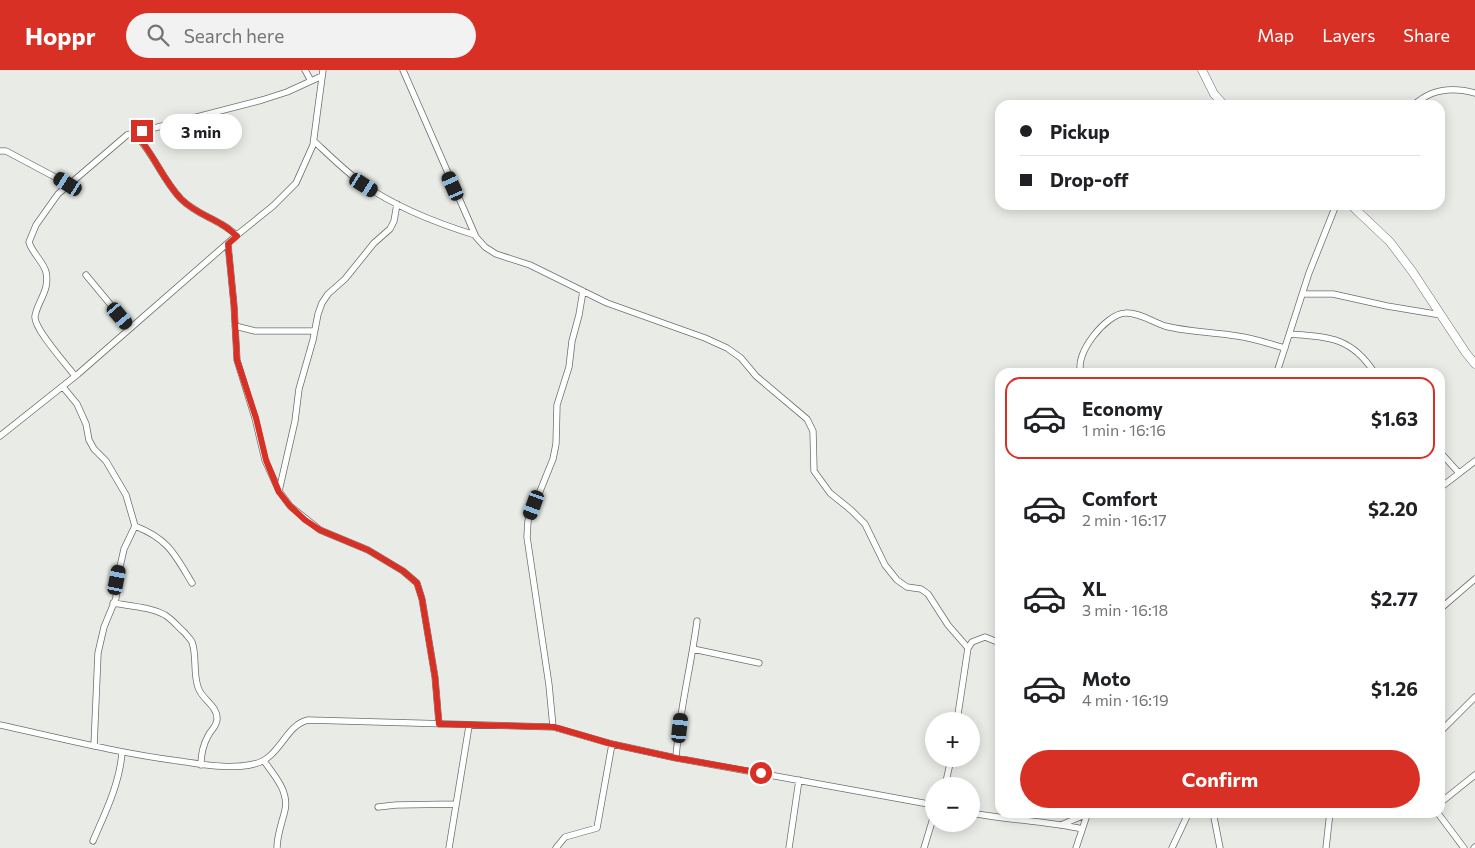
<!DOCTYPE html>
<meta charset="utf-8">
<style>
body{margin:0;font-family:Commissioner,sans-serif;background:#f2f2f2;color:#202124;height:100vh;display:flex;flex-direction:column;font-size:19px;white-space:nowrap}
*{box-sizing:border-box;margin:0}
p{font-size:16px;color:#757577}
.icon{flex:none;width:28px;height:28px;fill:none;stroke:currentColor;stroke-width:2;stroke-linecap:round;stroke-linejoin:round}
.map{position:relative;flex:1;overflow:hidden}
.panel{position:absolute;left:995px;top:298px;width:450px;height:450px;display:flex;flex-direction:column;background:#fff;border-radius:15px;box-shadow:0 2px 12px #0003}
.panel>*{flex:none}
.hud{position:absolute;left:995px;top:30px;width:450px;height:110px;border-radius:15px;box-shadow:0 2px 12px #0003;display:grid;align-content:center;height:110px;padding:0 25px;background:#fff}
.tools{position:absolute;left:925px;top:642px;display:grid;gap:10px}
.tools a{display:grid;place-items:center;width:55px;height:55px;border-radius:50%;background:#fff;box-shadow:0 2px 12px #0003;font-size:25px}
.end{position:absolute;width:22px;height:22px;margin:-11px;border:6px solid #d93025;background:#fff;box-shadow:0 0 0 2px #fff}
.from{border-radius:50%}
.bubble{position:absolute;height:35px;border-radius:18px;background:#fff;box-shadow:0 2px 12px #0003;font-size:16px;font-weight:700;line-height:35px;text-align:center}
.car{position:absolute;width:15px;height:30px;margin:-15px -8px;border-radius:6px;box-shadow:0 0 4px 1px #0007;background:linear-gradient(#222 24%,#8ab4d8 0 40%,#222 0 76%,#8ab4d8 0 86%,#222 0)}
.hud b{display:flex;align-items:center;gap:18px;height:48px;font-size:19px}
.hud b+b{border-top:1px solid #e0e0e0}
.hud i{width:12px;height:12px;background:#202124}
ul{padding:9px 0 0;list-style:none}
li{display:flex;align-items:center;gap:15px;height:82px;margin:0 10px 8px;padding:0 15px;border:2px solid transparent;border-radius:15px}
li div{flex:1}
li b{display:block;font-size:19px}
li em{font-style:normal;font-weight:700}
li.active{border-color:#d93025}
li>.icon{width:45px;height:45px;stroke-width:1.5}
.cta{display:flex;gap:10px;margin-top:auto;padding:10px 25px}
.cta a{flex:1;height:58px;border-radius:30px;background:#d93025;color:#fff;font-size:20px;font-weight:700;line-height:58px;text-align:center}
header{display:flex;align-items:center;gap:30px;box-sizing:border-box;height:70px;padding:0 25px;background:#d93025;color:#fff}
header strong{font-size:24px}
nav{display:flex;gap:28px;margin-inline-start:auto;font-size:18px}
.search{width:350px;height:45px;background:#f2f2f2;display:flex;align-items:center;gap:12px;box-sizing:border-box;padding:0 18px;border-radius:28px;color:#757577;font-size:19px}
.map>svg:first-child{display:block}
</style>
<header>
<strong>Hoppr</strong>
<div class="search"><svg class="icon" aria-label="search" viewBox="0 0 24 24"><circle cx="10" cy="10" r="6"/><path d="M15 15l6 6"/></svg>Search here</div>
<nav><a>Map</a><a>Layers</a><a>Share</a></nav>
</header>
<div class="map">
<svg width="1475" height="778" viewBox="0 0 1475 778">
<rect width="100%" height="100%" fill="#e9ebe6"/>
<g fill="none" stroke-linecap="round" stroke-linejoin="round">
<g stroke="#6e706c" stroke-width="7">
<path id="street" d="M305,0L311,11
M403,0L476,167L485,177L496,184L530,195L607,233L705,268L727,278L741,288L756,306L807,349L813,361L814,401L830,423L851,440L865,454L885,495L897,510L907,517L921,519L928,524L948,555L968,578
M1414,35C1431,19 1453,17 1475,23
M134,63C153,82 162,109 181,129C193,141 207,146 221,154C227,157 232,162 237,165
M314,71C330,86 346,102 363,114C397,138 436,153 475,165
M0,81H6L68,114
M228,174L234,235L237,290L255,348L265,390L279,421L290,436L320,460L368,480L403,501L417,513L422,529L435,607L439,654
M86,205L130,258
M1303,224H1333L1387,236L1441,245
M235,256L255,261H314
M1290,264C1329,267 1351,267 1374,302
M1081,302C1074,284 1106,244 1125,243C1138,242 1153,252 1165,256C1188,262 1213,262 1237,266C1253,268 1270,274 1285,278
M1277,302L1309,203L1336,135
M75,306C67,295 33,258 35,246C38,230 50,221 46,202C43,191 32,183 29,172L36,155L58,124L127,65L262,30L287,22L322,6
M63,317L77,334L86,354L89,370L94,379L106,391L126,425L135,456L124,479L117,510L116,528L104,557L98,583L94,676
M0,366L78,304L237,165L273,136L296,113L313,75L323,0
M1440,382L1459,403
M1440,418L1475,391
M279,421L295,351L299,319L313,270L318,244L322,233L328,224L345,209L374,173L390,159L394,151L397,134
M135,456C168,469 174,483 192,513
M113,533C130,536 150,537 165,545C173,550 178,557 185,563C187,566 190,568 192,572C197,586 193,603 198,617C201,629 218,636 217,649C217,656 211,660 208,666C203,675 201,684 201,695
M1440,539L1475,509
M693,579L759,593
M957,651L968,578L972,572L985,567L1000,573
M0,655C59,668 118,683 179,691C202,694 230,700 254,694C280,689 285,655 308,650L553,657L612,674L676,688L934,735
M553,657L549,615L527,467L528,451L553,389L556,374L557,335L569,297L572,271L579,245L583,221
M1440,662L1475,627
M676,688C679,642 691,597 697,551
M264,691C274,705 289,721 285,740C282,753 277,765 277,778
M945,716L951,689
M1440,733L1475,705
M378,737L396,735L455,734
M1213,742L1220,778
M1437,742L1464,778
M971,743C1008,750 1046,751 1082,759
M1061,755L1087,744
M93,771C105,743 120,713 122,682
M449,778L469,656
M556,778L565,767L597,758L612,674
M789,778L799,710
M924,778L934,745
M1076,778L1088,742
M1172,778L1189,742
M1326,778L1330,742
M1474,778L1475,777"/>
</g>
<g stroke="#6e706c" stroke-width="9">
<path id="secondary" d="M1202,0L1214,24L1224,35
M1351,135L1390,172L1412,201L1466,283L1475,294"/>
</g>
<use href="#street" stroke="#fff" stroke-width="5.5"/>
<use href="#secondary" stroke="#fff" stroke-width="8"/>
</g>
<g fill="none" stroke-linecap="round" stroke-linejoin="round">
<path stroke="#d93025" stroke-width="6" d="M142,61L134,62C153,82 162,109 181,129C193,141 207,146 221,154C227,157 232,162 237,166L228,174L234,235L237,290L256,348L266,390L279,422L290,436L305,450L320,460L368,480L403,501L417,513L422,529L435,607L439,654L554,657L612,674L676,688L761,703"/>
</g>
</svg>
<div class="tools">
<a>+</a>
<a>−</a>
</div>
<i class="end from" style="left:761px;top:703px"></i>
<i class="end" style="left:142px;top:61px"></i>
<div class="bubble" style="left:160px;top:44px;width:82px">3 min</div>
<i class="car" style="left:68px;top:114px;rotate:302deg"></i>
<i class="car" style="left:364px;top:115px;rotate:122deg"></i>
<i class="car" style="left:453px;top:116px;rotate:336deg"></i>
<i class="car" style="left:120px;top:246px;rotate:140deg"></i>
<i class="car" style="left:534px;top:435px;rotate:200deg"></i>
<i class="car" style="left:117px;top:510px;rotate:11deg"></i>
<i class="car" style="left:680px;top:658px;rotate:6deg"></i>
<div class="hud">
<b><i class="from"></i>Pickup</b>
<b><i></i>Drop-off</b>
</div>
<section class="panel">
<ul>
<li class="active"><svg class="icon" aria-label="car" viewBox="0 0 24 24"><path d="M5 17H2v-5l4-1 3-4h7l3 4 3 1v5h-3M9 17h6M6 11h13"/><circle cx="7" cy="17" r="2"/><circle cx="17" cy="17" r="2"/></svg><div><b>Economy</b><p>1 min · 16:16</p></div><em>$1.63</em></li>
<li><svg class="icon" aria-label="car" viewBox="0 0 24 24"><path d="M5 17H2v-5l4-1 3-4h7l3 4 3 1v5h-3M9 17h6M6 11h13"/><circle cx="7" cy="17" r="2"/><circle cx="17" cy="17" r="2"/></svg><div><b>Comfort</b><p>2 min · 16:17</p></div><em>$2.20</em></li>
<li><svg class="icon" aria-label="car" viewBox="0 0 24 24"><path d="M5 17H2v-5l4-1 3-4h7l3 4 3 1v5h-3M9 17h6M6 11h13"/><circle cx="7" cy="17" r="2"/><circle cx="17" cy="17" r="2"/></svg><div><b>XL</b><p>3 min · 16:18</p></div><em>$2.77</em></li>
<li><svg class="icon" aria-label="car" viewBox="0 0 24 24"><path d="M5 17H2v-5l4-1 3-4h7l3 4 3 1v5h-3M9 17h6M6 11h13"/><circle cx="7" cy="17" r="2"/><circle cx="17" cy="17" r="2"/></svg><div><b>Moto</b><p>4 min · 16:19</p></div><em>$1.26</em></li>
</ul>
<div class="cta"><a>Confirm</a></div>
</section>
</div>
